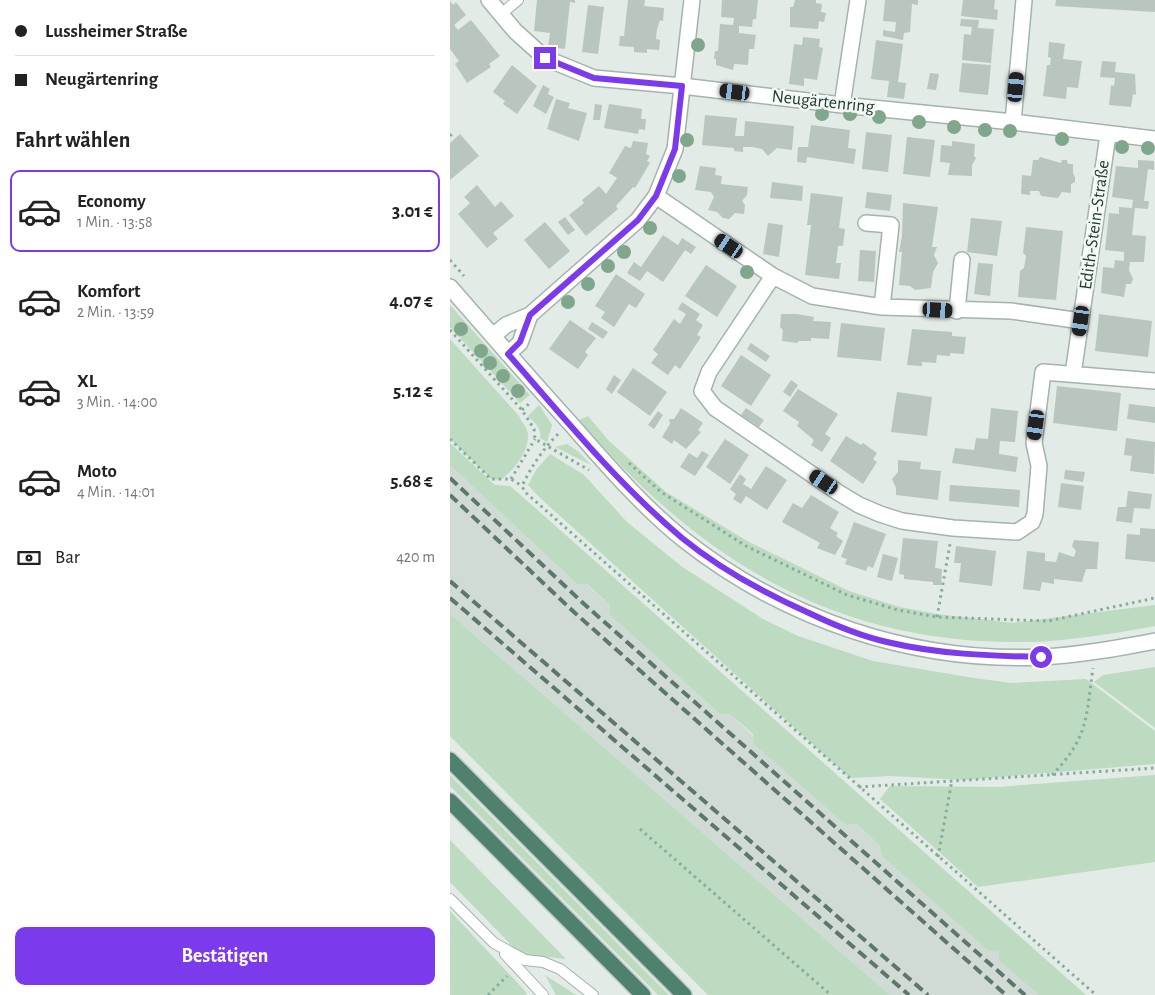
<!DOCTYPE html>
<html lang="de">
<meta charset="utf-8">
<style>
body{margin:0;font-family:"Alegreya Sans",sans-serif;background:#f6f6f6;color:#222;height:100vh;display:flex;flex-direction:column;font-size:19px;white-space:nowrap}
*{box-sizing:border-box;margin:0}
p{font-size:16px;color:#767676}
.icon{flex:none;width:28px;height:28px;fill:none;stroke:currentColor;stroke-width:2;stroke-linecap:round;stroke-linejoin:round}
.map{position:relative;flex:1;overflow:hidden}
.panel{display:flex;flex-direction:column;background:#fff;width:450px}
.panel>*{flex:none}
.guide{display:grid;align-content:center;height:110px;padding:0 15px;background:#fff}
.end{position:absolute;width:22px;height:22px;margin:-11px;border:6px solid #7c3aed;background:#fff;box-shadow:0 0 0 2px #fff}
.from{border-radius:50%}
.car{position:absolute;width:15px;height:30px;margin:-15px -8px;border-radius:6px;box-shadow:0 0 4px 1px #0007;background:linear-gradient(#222 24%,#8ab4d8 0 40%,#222 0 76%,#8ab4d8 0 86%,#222 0)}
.guide b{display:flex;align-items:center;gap:18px;height:48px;font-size:19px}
.guide b+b{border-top:1px solid #e0e0e0}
.guide i{width:12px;height:12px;background:#222}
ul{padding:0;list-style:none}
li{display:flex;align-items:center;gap:15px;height:82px;margin:0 10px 8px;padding:0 5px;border:2px solid transparent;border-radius:10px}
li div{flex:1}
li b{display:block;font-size:19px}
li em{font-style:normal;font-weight:700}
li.on{border-color:#7c3aed}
li>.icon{width:45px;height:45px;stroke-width:1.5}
h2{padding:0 15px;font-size:22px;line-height:60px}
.pay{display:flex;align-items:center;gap:12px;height:55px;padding:0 15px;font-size:19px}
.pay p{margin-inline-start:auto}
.primary-button{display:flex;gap:10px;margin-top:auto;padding:10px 15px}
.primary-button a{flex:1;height:58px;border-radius:10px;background:#7c3aed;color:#fff;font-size:20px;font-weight:700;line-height:58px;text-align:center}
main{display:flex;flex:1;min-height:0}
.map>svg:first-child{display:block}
</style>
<main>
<section class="panel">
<div class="guide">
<b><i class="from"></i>Lussheimer Straße</b>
<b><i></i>Neugärtenring</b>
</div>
<h2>Fahrt wählen</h2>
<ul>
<li class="on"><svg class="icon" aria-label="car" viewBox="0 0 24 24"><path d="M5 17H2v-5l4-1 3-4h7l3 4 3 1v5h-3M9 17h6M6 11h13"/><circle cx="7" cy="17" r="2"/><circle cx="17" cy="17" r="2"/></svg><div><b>Economy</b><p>1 Min. · 13:58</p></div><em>3.01 €</em></li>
<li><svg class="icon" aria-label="car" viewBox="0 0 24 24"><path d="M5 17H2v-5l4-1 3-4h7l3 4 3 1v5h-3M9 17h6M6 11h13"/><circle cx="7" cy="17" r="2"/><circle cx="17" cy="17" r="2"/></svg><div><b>Komfort</b><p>2 Min. · 13:59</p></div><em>4.07 €</em></li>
<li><svg class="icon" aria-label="car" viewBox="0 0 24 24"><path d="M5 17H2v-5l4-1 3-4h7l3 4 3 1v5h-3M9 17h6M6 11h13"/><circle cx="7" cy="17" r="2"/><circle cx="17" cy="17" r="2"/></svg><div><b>XL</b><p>3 Min. · 14:00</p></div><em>5.12 €</em></li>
<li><svg class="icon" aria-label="car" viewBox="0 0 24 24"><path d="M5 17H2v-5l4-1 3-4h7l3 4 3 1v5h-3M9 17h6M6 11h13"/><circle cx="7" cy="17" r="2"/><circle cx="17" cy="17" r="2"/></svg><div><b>Moto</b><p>4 Min. · 14:01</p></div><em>5.68 €</em></li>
</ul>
<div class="pay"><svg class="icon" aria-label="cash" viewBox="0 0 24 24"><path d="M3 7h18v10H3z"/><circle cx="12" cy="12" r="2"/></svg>Bar<p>420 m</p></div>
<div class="primary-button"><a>Bestätigen</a></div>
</section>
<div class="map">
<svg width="705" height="995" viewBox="0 0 705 995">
<rect width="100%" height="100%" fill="#e2ebe6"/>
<path fill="#d0dbd5" d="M0,465L127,584H136L160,605L161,616L270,714H280L396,825L407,824L430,846L432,856L539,950H549L550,960L589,995H440L0,614Z"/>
<path fill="#bcdbc1" d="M0,305L80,395L70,403L0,327Z
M0,339L69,416C71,421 75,425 77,430C83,447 63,472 50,480L41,479L0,439Z
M89,405L102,425L97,442L90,438C92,428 84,422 78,416Z
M138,416L158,440L216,492L299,542L399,591L450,607L487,614L563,623L705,605V626C661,634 614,642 570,642C382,643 249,559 129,420Z
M0,443L45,485L60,486L75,499L636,995H589L549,960V950L539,951L432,856L430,846L407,824L396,825L304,744L303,734L280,714H270L160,615V605L137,584H127L0,465Z
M117,444L129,452L141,465L105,447Z
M100,454L134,475L177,522L231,566L313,619L348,636L423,661L524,678L562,683L636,679L705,731V764L513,780L441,776L400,778L88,496L78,485L86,470Z
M0,614L440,995H258L0,736Z
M705,667V728L644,682L653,675Z
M0,775L219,995H208L0,786Z
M705,775V862L528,887L430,799L440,786L548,787Z
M0,840L116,959L70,954L0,882Z
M0,911L75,991L77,995H0Z
M95,975L126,995H106Z"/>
<path fill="#b8c6bf" d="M87,0H125V3L120,2L115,49L98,47L100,33L84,31Z
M178,0H195L194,6L214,8L213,21L210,20L207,29L206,39L210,40L209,50L197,49V53L184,52V47L169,46L170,36H174Z
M272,0H308L306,19H303L302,27L289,26V33L306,35L304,49H299L298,65L284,64L283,70L266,65V59H264L265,51H268L270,24L283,25L284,18L271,17Z
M345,0H366V3L372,4L371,12L376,13L374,22L369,21L368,29L340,27V7H343Z
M435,0H468V5L462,4L460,32L454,33L453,40L433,36V30L445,32L446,22L433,21Z
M513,0H545L544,9L548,10L547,20L511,16Z
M606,0H705V12L605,6Z
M0,1L3,5L6,2L16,15L4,25L8,30L21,20L50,56L39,64L41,67L17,83L5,64L9,61L0,49Z
M138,5L154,7L148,54L132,52Z
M511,19L529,20L528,28L544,29L541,63L512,60L514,34L521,35L522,27L510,26Z
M353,37L370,39L369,47L373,48L367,80L354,78V86L339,84L344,44L352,45Z
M426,40L453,44L448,82L456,83L454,99L437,97L439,81L421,79Z
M599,42L615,44L613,59L632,61L628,88L617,87L616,99L593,96L597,65H600L601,58L598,57Z
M652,61L666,62L665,72L685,74L686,95L683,94L681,107L659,105L661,85L664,86L665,78L650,77Z
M512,63L541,65L538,95L509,92Z
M62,65L87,86L67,114L53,104L55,101L43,92Z
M480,73L489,74L486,90L477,89Z
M93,85L100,89L98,94L104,97L96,114L83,106Z
M106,99L120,103L118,108L137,113L129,141L97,129Z
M145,104L152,105L150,120H143Z
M159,104L192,109L191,119H196L195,130L189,129L188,134L154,128Z
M255,115L287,118L285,136H294L295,121L344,126L342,150L327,148L318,156L312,149L302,147H293V152L284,151V148L252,145Z
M361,125L400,130L398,148L406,149L404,164L357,157L356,163L347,162L348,147H358Z
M416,132L442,135L438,172L412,169Z
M10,134L29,156L0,180V143Z
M457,137L485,140L480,177L453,174Z
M183,141L198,143L196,154L200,156L197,161L200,163L185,188L183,187L166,206L168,209L136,236L119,215L134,203L132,200L149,186L156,194L167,178L159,173L175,146L181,148Z
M502,141L525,144L524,156L526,158L522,165V176L498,175L500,163L490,162L491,145L502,146Z
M590,157L611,163L612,160H617L618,164H623V173L625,177V182L621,184V193L612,192L608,198L591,196L589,191H580V195L571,194L572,175L581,176L583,160H588Z
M688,160L704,161V170L698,169L694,201H699L698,209L685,208L682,235L696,236L694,262H680L679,270L683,279L681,284H676L674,297L651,293L653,267L664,268L665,260L674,261V252L655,250L659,213L669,214V207L682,208L683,200L662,197L666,166L688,168Z
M250,166L266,168L265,175L272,176L271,184L298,187L297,195L292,201L295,205L294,214L285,213L279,219L273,218L267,212L258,210L264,197L261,192L245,190Z
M322,182L353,186L352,201L320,198Z
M27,185L45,207L51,201L64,216L43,233L48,239L37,248L8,214L20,203L14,197Z
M417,192L442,195L440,211L415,208Z
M361,193L393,197L389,228L395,229L393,246H388L386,263H391L389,279L355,275L361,225H357Z
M453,203L488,207L482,247H487L484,255L488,263L483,272L481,288L465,290L460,286L449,285L452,252H449L452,236Z
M115,217L125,230L118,235L108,222Z
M521,218L552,221L547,256L517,252Z
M95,222L120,251L99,269L74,240Z
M318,223L333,225L329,257L313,254Z
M576,227L613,231L606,300L568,297L570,271L574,268L576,256L573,253Z
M213,235L228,245L232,238L246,247L241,254L235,250L213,282L197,271L190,281L177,273L184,262L191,267Z
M410,250L426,251L424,282L408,281Z
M528,263L543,264L540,296L524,294Z
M256,265L287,286L267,317L235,296Z
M166,274L195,294L186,308L179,304L164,327L151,318L155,312L145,306Z
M232,302L250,314L246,320L253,325L247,335L251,337L230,369L225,365L218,375L201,363L208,354L203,350L224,319L230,324L236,314L228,309Z
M331,314H347L364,317L363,321L381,322L379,339L361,338V341H349L347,343L332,341L333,330L330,327Z
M649,314L702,321L698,357L645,351Z
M120,320L146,338L135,352L138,355L128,369L99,349Z
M142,322L158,332L153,339L138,329Z
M391,323L435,328L431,361L387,357Z
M462,329L502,332V336L516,337L514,354L500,353V356L487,355L486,363L472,362V366L457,365Z
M301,343L320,356L316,362L297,349Z
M291,355L321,375L301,406L271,386Z
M183,368L217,392L200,416L167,392Z
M164,375L171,380L162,394L156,389Z
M341,380L348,385L340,397L333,392Z
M607,386L671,393L667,431L603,423Z
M348,389L388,414L375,434L381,438L372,452L361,445L364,440L347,426L349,422L333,411Z
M447,392L482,397L477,436L441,432Z
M679,404L705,407V423L677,419Z
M231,408L253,423L248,430L251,432L236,449L224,440L222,444L212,437L220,424L219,419H224Z
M296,408L314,420L309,427L291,415Z
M541,408L568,411L565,442L550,441L549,454L568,457L566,472L502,463L505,448L524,450L526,438L538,439Z
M208,411L213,415L204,429L198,425Z
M396,436L411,445L413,443L427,453L423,459L427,462L413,484L380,461Z
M676,438L705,442L704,474L680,471L682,456L674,455Z
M275,439L299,455L280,484L256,467Z
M252,451L259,455L245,476L230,467L239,453L247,458Z
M448,460L471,462L470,469L491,471L488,500L446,495V488L442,479L448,472Z
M316,466L337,480L317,510L296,496L291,504L283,499L286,494L280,489L290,474L296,479L293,484L301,489Z
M615,470L635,472L633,482L614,479Z
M611,483L634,486L631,510L608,507Z
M500,485L570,490L569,507L499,501Z
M678,491L702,494L700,509L684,508L682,523L666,521L668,507H676Z
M361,495L389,512L380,528L388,533L386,536L393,541L385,555L367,548L370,543L332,522L343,503L352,508Z
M404,522L436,534L423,568L418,566L416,571L395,564L397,559L391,557Z
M690,528L705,529V562L675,559L677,534L690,535Z
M453,538L488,541L485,568L492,569L491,585H483V582L454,579V575L449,574Z
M624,540L649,542L647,569H636L632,582L604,579V584L592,582L590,591L573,589L577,551L595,553V561L606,562L609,552L624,557L626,551L622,546Z
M506,546L546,551L542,586L509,582L511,563H504Z
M433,554L448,558L442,581L427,577Z"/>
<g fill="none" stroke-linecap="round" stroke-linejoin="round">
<g stroke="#a5b3ac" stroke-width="12">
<path id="service" d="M51,14L68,0
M0,899L44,943L75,960L93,962L110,969L143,995
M55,954L93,995"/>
</g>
<g stroke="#a5b3ac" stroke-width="18">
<path id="minor" d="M39,0L65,31L95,58L144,78L232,86L392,105L563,122L705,139
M392,105L408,0
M563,122L574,0
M206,196L323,276L362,296L432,307L561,311L631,321
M416,223L441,225L432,307
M323,276L259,372L252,391L265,408L389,493L409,505L430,514L452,521L503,528L567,532L582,522L585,514L589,466L584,443L593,372L705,381
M0,287C40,333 80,379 121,424C156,464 191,505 233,539C334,619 462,663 592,657C630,655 668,648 705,641
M507,311L512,260
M43,336L56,325L80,315L188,220L206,196L225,149L242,0
M58,354L70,343L80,315
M623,374L658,135"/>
</g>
<g stroke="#c1c8c6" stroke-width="18">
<path id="trunk" d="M0,760L234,995
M0,801L193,995"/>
</g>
<path stroke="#85ad9b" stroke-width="3" stroke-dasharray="2.5 4" stroke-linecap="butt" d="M0,136L3,133
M0,260L14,276
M0,330L72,410L84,429L85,439L139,470
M72,410L81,402
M108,434C93,449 81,467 72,486L75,492L646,995
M0,439L41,479H61L72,486
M179,463L211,492L296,546L397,595L448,610L487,617L598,621L705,598
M61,479L85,439
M487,617L500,544
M602,775C639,737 636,717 643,668
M409,787L705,768
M190,829L381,995
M488,857L502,780
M38,995L57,976"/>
<use href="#service" stroke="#fff" stroke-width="10"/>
<use href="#minor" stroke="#fff" stroke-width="15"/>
<use href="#trunk" stroke="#4e826f" stroke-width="15"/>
<path stroke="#5e776d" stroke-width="4" stroke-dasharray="10 5" stroke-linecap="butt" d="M0,478L133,603L575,995
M0,495L125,613L556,995
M0,581L478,995
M0,598L459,995"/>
</g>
<g fill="#80a78b">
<circle cx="248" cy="45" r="7"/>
<circle cx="372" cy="114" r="7"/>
<circle cx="400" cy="114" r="7"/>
<circle cx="429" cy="117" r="7"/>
<circle cx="469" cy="122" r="7"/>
<circle cx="504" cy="127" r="7"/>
<circle cx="535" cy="130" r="7"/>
<circle cx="560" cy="131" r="7"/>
<circle cx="612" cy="139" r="7"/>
<circle cx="237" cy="140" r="7"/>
<circle cx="672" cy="147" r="7"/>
<circle cx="698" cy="148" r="7"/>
<circle cx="229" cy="176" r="7"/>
<circle cx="200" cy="228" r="7"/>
<circle cx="174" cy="252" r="7"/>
<circle cx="158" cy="266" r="7"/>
<circle cx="297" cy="272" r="7"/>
<circle cx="138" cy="284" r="7"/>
<circle cx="118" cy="302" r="7"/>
<circle cx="11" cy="329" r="7"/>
<circle cx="31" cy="351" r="7"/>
<circle cx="40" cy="363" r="7"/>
<circle cx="53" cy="376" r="7"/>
<circle cx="68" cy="391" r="7"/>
</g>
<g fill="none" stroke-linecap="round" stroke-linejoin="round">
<path stroke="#7c3aed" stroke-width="6" d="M95,58L144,78L232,86L225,149L206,196L188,220L80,315L70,342L58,354C113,417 168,484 232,538C270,569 314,593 359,613C384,625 410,636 437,642C487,654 540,656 591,657"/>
</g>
<g text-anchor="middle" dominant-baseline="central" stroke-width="5" stroke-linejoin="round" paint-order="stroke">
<g font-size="18" fill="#233b32" stroke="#f2f8f4">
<text transform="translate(373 102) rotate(6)">Neugärtenring</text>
<text transform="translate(645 225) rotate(-82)">Edith-Stein-Straße</text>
</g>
</g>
</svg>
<i class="end from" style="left:591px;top:657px"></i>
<i class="end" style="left:95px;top:58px"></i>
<i class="car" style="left:566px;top:87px;rotate:5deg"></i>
<i class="car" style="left:285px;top:92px;rotate:277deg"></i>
<i class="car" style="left:279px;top:246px;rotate:304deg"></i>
<i class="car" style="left:488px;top:310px;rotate:93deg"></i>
<i class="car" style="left:631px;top:321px;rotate:188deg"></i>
<i class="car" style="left:586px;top:425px;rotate:188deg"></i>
<i class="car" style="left:374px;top:482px;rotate:304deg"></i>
</div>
</main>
